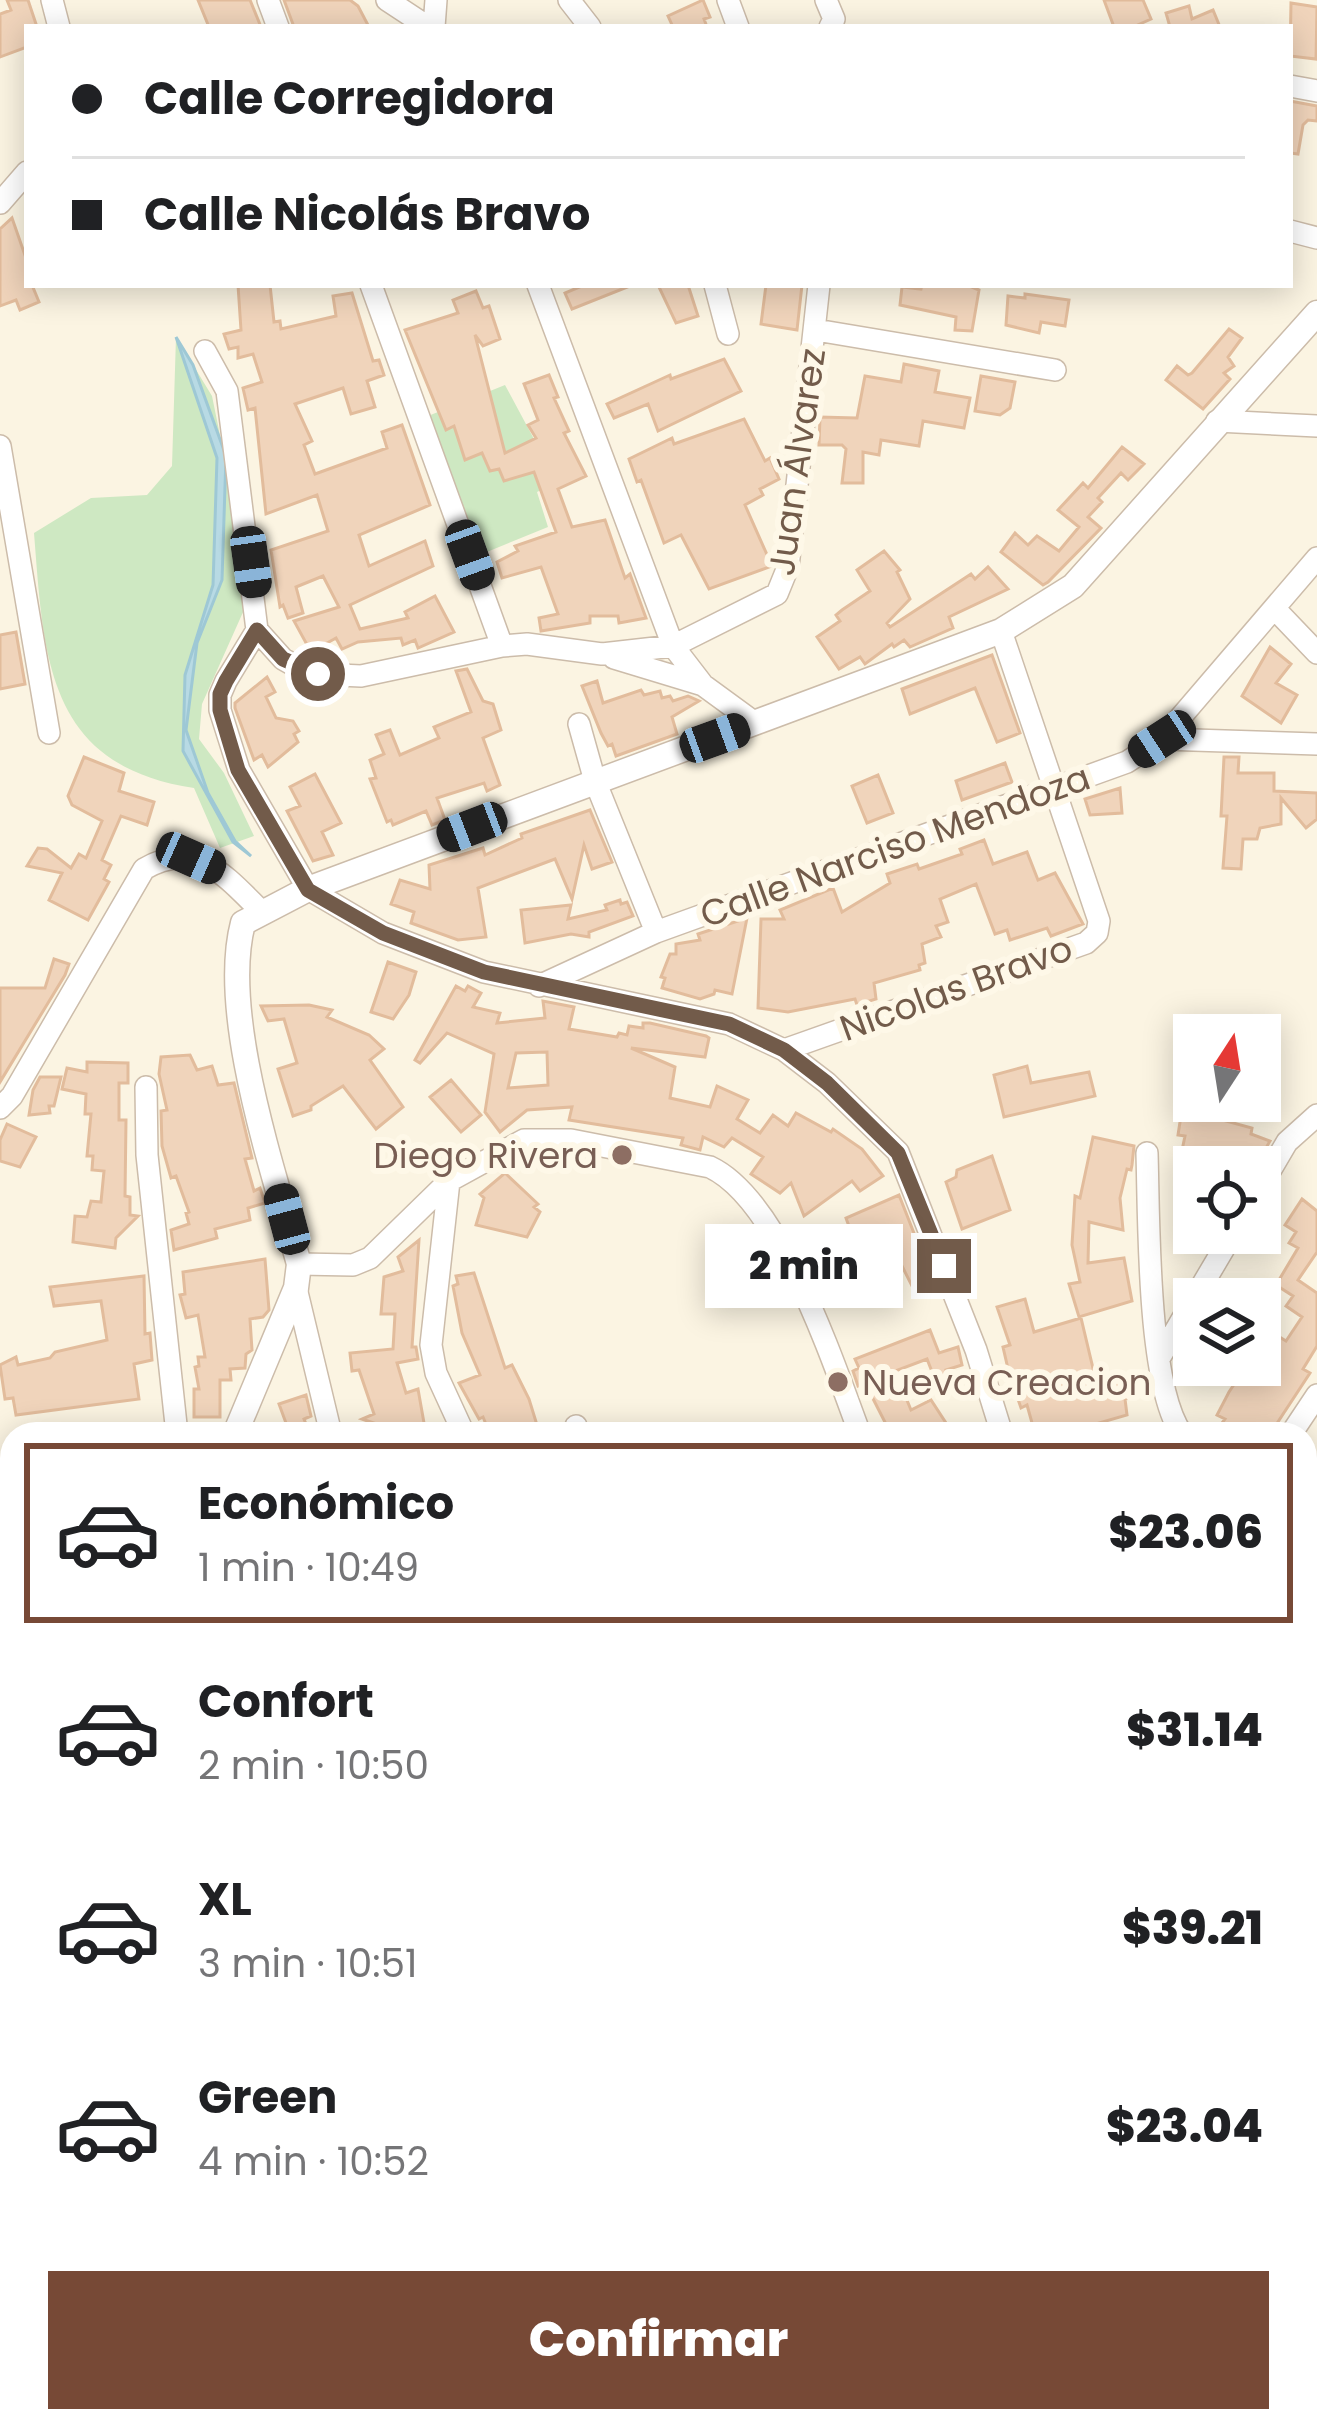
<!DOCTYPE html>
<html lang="es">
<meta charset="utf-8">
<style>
body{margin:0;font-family:Poppins,sans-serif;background:#f2f2f2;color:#202124;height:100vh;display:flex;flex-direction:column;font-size:45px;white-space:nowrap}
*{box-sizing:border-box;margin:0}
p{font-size:39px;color:#757577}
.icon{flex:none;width:66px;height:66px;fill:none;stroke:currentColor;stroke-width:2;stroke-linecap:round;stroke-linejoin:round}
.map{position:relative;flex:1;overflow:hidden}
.drawer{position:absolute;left:0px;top:1422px;width:1317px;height:1011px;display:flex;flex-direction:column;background:#fff;border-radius:36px 36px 0 0;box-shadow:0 6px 30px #0003}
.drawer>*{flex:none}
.hud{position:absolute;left:24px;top:24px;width:1269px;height:264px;border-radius:0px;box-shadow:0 6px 30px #0003;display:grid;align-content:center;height:264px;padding:0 48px;background:#fff}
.needle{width:78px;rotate:12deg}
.fabs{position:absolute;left:1173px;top:1014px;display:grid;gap:24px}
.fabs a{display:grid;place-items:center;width:108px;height:108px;border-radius:0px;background:#fff;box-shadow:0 6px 30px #0003;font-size:60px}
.end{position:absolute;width:54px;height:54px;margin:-27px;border:15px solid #725b4a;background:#fff;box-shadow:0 0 0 6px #fff}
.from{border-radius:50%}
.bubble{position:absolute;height:84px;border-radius:0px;background:#fff;box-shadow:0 6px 30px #0003;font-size:39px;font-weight:800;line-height:84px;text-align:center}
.car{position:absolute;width:36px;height:72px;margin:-36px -18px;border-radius:15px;box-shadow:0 0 9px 3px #0007;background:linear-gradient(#222 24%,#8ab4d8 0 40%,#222 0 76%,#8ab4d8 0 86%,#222 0)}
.hud b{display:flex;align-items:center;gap:42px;height:114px;font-size:45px}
.hud b+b{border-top:3px solid #e0e0e0}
.hud i{width:30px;height:30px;background:#202124}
ul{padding:21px 0 0;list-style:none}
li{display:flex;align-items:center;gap:36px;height:180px;margin:0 24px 18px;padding:0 24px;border:6px solid transparent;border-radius:0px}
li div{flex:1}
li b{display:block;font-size:45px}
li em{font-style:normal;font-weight:800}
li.active{border-color:#774936}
li>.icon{width:108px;height:108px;stroke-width:1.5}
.cta{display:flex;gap:24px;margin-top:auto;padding:24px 48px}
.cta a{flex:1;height:138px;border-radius:0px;background:#774936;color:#fff;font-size:48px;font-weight:800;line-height:138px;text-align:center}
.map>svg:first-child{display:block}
</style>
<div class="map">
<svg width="1317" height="2431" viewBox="0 0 1317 2431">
<rect width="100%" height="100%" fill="#fbf4e2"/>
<path fill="#cee8c2" d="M176,337L212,396L252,592L202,704L199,739L224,773L254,836L220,848L194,788C46,766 44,657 34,533L91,498L147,495L172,466Z
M505,385L557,482L537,492L548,527L482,554L428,416Z"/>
<path fill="#b8dae4" stroke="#9ec8d5" stroke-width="3" d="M176,337L193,365L226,456L222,580L197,643L186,730L208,793L235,841L251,856L233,842L183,751L185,675L213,585L217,458Z"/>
<path fill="#f0d4bb" stroke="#e2bc9c" stroke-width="3" fill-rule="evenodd" d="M7,0H28L37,27H27V47L0,57V14L11,10Z
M198,0H250L261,27H209Z
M284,0H350L358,6L369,27H294Z
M703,0L710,17L704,19L707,27H673L668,16Z
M1104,0H1143L1151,19L1133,27H1114Z
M1291,3L1317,7L1316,59L1290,56Z
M1189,6L1192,19L1213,10L1220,27H1170L1166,13Z
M1290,101L1317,106V121L1308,120L1303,125L1298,154L1290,153Z
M12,218L27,261V285H32L39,302L20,310L16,300L0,306V229Z
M238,285H270L274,322L280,321L281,329L336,316L333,296L352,293L373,361L379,360L384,375L367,381L375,407L351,414L343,388L295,404L312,441L304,445L315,474L387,448L382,432L402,425L430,505L359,535L369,566L425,541L433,566L350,605L360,629L408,618L405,612L435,596L454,632L418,648L415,640L403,645L401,638L358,642L342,649L336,638L311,652L294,621L339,607L323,576L296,587L303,613L288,618L283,605L280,607L271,550L328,531L317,495L266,514L255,408L248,410L243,388L262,382L253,354L238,358V347L229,349L224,334L241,330Z
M584,285H630V286L572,309L565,293Z
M658,285H688L698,316L676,323Z
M766,285H802L797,330L761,324Z
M922,285H967L979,290L972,331L955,330L956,317L900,305L902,287L921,289Z
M476,291L483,308L489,306L500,339L483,346L475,335L505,453L536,438L528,425L538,420L524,384L549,375L558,397L554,398L569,431L564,433L586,476L558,489L572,527L605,520L625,578L630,574L646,618L619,623L618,616H590V623L541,631L539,618L558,614L541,567L502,578L497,562L518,551L515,546L556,532L534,472L504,481L499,469L490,471L482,453L465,460L454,426L446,430L405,330L458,313L453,300Z
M1025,294L1069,300L1065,326L1041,322L1039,333L1006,325L1008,296L1025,298Z
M1229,329L1242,338L1228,357L1234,366L1224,373L1230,379L1203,409L1166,380L1177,366L1188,375L1192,373Z
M724,359L741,391L658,431L648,404L614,418L607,404L670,375L671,379Z
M904,364L939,371L935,392L970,398L964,428L923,421L919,446L881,440L879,455L863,452V483H842L846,449L842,445H819L820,417L857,418L865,376L901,382Z
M981,376L1015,382L1010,408L1000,415L975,411Z
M744,419L765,461L770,458L779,479L760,489L763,495L745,505L772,566L709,589L681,535L664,543L641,480L637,482L629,459L672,438L674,444Z
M1122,447L1144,464L1128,480L1121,473L1098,498L1102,502L1088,517L1101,528L1048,582L1043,585L1001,552L1015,533L1028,545L1037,536L1059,551L1079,527L1058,510L1083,483L1088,488Z
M884,551L900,570L897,572L910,599L887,623L890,627L971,574L975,579L988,567L1008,589L949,617L953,628L910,647L904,640L894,647L892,644L865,664L860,657L839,669L817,637L840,621L836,615L842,610L870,591L857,570Z
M16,632L25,684L0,689V635Z
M1270,647L1291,664L1276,683L1297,695L1281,723L1242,696Z
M992,655L1020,733L997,742L975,688L910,714L902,689Z
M467,669L483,701L493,704L501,730L483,738L500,785L487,791L484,783L437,798L445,820L432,825L426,811L393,825L391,820L387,822L370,779L376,778L370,760L384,754L376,735L390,730L400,755L439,738L434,727L471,712L456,671Z
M267,677L275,692L266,697L276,718L293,721L299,731L294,734L298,742L268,767L262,755L254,760L235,708V703Z
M597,681L603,703L641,690L644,695L660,691L662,698L670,696L673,701L688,696L699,701L672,717L677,734L616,756L612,744L608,746L601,733L582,686Z
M84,757L124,773L119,791L154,802L147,825L121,816L102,860L111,865L104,879L109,882L88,920L49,900L62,873L27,866L38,848L47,849L71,868L79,854L86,858L102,821L72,805L68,796Z
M1224,757H1239L1238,773H1274V791L1317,793V819L1306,828L1281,798V824L1260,828L1257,839H1243L1241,869L1223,868L1227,816H1221Z
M1005,763L1012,782L962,800L956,781Z
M315,774L341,823L322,832L333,855L313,861L287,811L300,806L290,787Z
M878,775L893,813L867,823L852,786Z
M1120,788L1122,813L1090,815L1085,799Z
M590,810L612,862L592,869L584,845L572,899L555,859L478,888L486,937L458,940L411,923L414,912L391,904L400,880L430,889L429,865L483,848L485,855L522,838L521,834Z
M984,840L993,864L1027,852L1038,880L1055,873L1083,924L1051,936L1047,928L1010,940L1007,930L995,934L976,884L940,899L948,922L936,926L941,937L922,944L925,963L919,965L920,970L874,983L876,999L857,1005L855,999L788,1012L758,1008L761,919H784L780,910L833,888L842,912L890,883L887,874L917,864L919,869L962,854L960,849Z
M620,900L621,904L627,902L633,916L589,932V937L571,934L525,943L521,910L571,905L568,919L607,910L605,905Z
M747,918L732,994L715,990L714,994L700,999L662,988L665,978L661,977L670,954H676V944L700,940L698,934Z
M54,959L69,964L65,975L0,1082V988H45Z
M388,962L416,972L409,995L393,1019L371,1012Z
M456,986L465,991L468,986L481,993L473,1007L500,1013L497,1023L545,1018L543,1001L574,1007L569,1029L617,1037L619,1033L627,1035L629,1026L643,1028V1023H650L706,1036L709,1038L705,1057L631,1048L675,1067L670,1098L710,1107L717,1086L748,1100L737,1119L760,1133L773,1115L788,1126L796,1113L831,1132L833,1129L862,1149L883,1176L860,1191L852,1181L804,1216L791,1183L780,1193L751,1174L763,1157L732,1138L724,1147L703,1137L700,1150L681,1145L683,1138L569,1120L572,1107L527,1110L500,1132L485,1112L494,1054L447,1033L420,1063L415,1060ZM547,1052L548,1085L508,1088L516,1053Z
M309,1005L332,1010L327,1017L369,1035L384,1049L370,1060L403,1107L376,1129L343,1086L311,1106V1110L293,1116L278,1069L297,1063L284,1019L268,1021L261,1006Z
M190,1055L197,1070L212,1066L218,1085L234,1083L252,1158L245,1159L254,1191L260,1188L265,1203L248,1208L250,1220L215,1229L217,1238L174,1250L171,1230L189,1224L186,1213L189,1212L176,1176L171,1178L162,1146L161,1111L167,1110L159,1074L161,1057Z
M87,1062L128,1063V1083H119V1120H126L125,1196L130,1197V1215L138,1216L116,1238L115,1248L73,1242L75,1216L87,1217L91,1201L101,1202L104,1171L92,1170L93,1156H87L91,1114H85L86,1094L62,1089L67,1068L87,1072Z
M1027,1066L1031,1083L1089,1072L1095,1096L1004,1117L994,1075Z
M40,1077H61L54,1106H49L50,1113L29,1115L33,1090Z
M451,1080L481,1115L461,1132L430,1097Z
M1182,1109L1252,1128L1251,1134L1270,1141L1255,1167H1194V1177L1177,1174L1185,1136L1178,1135Z
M7,1124L36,1137L20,1167L0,1161V1140Z
M1093,1137L1134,1146L1132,1165L1131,1170L1127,1169L1120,1198L1123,1230L1089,1222L1088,1263L1124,1258L1132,1301L1079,1317L1069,1284L1080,1282L1072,1245L1075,1196L1080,1198Z
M992,1156L1010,1210L962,1229L946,1182L956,1177L957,1170Z
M505,1173L538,1204L534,1207L540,1212L527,1237L476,1225L484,1198L480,1194Z
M899,1195L932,1279L912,1286L892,1246L872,1254L870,1247L858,1251L846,1218Z
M1302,1199L1317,1211V1252L1298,1280L1317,1293V1346L1303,1369L1310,1373L1270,1434H1214L1225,1419L1217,1415L1229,1392L1247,1365H1260V1341L1270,1347L1278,1336L1286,1341L1302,1317L1286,1306L1293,1296L1276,1285L1298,1248L1289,1243L1296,1232L1285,1225Z
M419,1240L412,1347H416L418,1359L397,1363L406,1393L418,1389L424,1423L417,1425L418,1434H389L388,1428L362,1419L374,1414L359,1370L352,1371L350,1353L393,1349L395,1314H381L384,1277L403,1271L398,1257Z
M265,1259L269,1310L263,1317L250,1319L252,1350L246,1354L245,1368L230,1369L231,1380H220V1417H194V1389H199L195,1367L199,1366L198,1357H205L198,1315L186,1318L180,1295L185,1294L183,1272Z
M474,1273L505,1368L512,1365L529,1399L537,1425L530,1429L532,1434H490L483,1417L479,1419L459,1383L480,1375L462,1333L453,1286L458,1284L456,1276Z
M144,1276L145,1334L150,1333L152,1360L134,1364L139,1399L16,1415L13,1398L5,1399L0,1365L16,1357L18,1365L50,1358L55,1352L107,1340L101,1301L54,1306L50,1287Z
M1025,1299L1034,1332L1081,1318L1097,1385L1132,1381L1135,1397L1125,1399L1127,1415L1061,1434H1041L1040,1428L1034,1430L1027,1405L1021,1408L1009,1373L1003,1347L1010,1345L997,1307Z
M930,1330L939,1353L958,1347L962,1365L946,1370L950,1382L938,1387L927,1359L895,1371L911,1410L931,1400L946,1423L938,1427L943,1434H891L865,1383L858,1386L853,1371L859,1368L855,1359Z
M306,1395L311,1416L304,1419L310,1434H290L279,1404Z"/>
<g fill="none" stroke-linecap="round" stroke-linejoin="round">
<g stroke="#ccbcaa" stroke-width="24">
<path id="minor" d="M52,0L59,27
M268,0L278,27
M387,0L428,27
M569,0L590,27
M728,0L738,27
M826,0L834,19L830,27
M434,27L436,0
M1290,86L1317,91
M0,203L27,172
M1290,231L1317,238
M371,285L502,646
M538,285L673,646L703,685L755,723
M715,285L728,334
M816,330L1055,370
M205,351L227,391L257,630
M1217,421L1317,426
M0,446L49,733
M1275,609L1317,653
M257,630L226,681L220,695V710L239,770L308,889L383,933L484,972L729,1024L784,1050L827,1083L898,1152L976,1350L1002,1434
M257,630L283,659L299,668L318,674L361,676L502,646L527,644L602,654L673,646L777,594L788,567L819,285
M614,658L703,685
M579,724L595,781L656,932
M1162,739L1317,744
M539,986L656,932L1127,762L1162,739L1317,558
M784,1050L1086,943L1097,933L1099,921L1001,631
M146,1087L147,1155L177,1434
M0,1108L12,1096L144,869C197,838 227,878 263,913
M1147,1153C1149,1217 1147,1386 1182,1434
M449,1181L431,1345L436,1373L464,1434
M1260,1188L1287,1142L1317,1115
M299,1264L353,1265L370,1258L449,1181L524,1140H571L710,1167C780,1200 833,1362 860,1434
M296,1288L331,1434
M1194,1299L1233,1233
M1160,1357L1194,1299
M574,1434L576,1426
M1291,1434L1317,1395
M1305,1520L1317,1528
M1305,1589L1317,1572
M0,1650L12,1715
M0,1870L12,1869
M0,1990L12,2171
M1305,2043L1317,2026
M871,2421L875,2431
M1053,2421L1057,2431
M646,2425L697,2430L730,2421
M1306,2431L1317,2372"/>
</g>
<g stroke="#ccbcaa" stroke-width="27">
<path id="tertiary" d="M235,1434L296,1288L299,1264C274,1172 219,1014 243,923L308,889L1001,631L1073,586L1317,313"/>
</g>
<g stroke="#ddd8d4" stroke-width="33">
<path id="primary" d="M1305,1638L1317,1620
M1305,1679L1317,1661
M0,2323L12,2326
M0,2368L12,2371
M230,2421L277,2431
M629,2431L653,2421"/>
</g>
<use href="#minor" stroke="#fff" stroke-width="21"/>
<use href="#tertiary" stroke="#fff" stroke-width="24"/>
<use href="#primary" stroke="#f8de9d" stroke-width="30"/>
</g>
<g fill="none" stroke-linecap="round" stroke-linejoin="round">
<path stroke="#725b4a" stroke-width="15" d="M318,674L283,659L257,630L226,681L220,694V710L238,770L308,890L383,933L484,972L729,1024L784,1050L827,1083L898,1153L944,1266"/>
</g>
<g fill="#8d6e63" stroke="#fef8e8" stroke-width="4.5">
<circle cx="622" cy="1155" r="12"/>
<circle cx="838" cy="1382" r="12"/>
</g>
<g text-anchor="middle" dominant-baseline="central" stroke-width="12" stroke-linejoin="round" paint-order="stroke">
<g font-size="36" fill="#725b4a" stroke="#fef8e8">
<text transform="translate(797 462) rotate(-82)">Juan Álvarez</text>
<text transform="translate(895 846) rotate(-20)">Calle Narciso Mendoza</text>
<text transform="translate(956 988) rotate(-20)">Nicolas Bravo</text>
</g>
<g font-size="36" fill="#785e54" stroke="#fef8e8" text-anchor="end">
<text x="598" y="1155">Diego Rivera</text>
<text x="862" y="1382" text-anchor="start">Nueva Creacion</text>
</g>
</g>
</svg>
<div class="fabs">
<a><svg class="needle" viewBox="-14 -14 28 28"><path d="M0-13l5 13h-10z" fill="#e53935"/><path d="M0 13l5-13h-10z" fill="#757577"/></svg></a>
<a><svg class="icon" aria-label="locate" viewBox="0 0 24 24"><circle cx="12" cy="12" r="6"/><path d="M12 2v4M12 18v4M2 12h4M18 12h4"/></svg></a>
<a><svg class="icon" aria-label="layers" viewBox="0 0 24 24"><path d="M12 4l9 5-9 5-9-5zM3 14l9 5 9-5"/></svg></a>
</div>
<i class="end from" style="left:318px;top:674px"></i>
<i class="end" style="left:944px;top:1266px"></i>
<div class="bubble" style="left:705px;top:1224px;width:198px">2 min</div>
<i class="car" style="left:470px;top:555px;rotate:160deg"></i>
<i class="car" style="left:251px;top:562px;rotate:172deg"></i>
<i class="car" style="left:715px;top:738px;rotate:70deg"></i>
<i class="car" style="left:1162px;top:739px;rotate:237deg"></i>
<i class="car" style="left:472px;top:827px;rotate:249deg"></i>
<i class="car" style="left:191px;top:858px;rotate:114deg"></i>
<i class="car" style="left:287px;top:1219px;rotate:345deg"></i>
<div class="hud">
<b><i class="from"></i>Calle Corregidora</b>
<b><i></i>Calle Nicolás Bravo</b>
</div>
<section class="drawer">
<ul>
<li class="active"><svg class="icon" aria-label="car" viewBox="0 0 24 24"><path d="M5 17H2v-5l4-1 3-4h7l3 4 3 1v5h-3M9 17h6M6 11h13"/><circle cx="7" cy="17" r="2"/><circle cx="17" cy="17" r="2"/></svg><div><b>Económico</b><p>1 min · 10:49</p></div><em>$23.06</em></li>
<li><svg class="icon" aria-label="car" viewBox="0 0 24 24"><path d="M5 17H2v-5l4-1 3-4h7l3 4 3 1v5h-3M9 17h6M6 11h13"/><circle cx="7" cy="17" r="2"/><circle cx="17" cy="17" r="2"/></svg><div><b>Confort</b><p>2 min · 10:50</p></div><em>$31.14</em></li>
<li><svg class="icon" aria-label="car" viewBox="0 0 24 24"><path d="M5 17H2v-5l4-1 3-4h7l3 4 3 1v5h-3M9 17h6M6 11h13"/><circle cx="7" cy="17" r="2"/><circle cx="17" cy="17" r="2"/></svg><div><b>XL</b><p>3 min · 10:51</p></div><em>$39.21</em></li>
<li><svg class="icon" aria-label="car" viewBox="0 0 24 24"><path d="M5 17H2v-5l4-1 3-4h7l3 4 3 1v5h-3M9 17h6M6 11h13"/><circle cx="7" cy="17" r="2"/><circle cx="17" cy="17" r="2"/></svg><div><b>Green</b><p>4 min · 10:52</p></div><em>$23.04</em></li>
</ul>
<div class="cta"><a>Confirmar</a></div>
</section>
</div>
